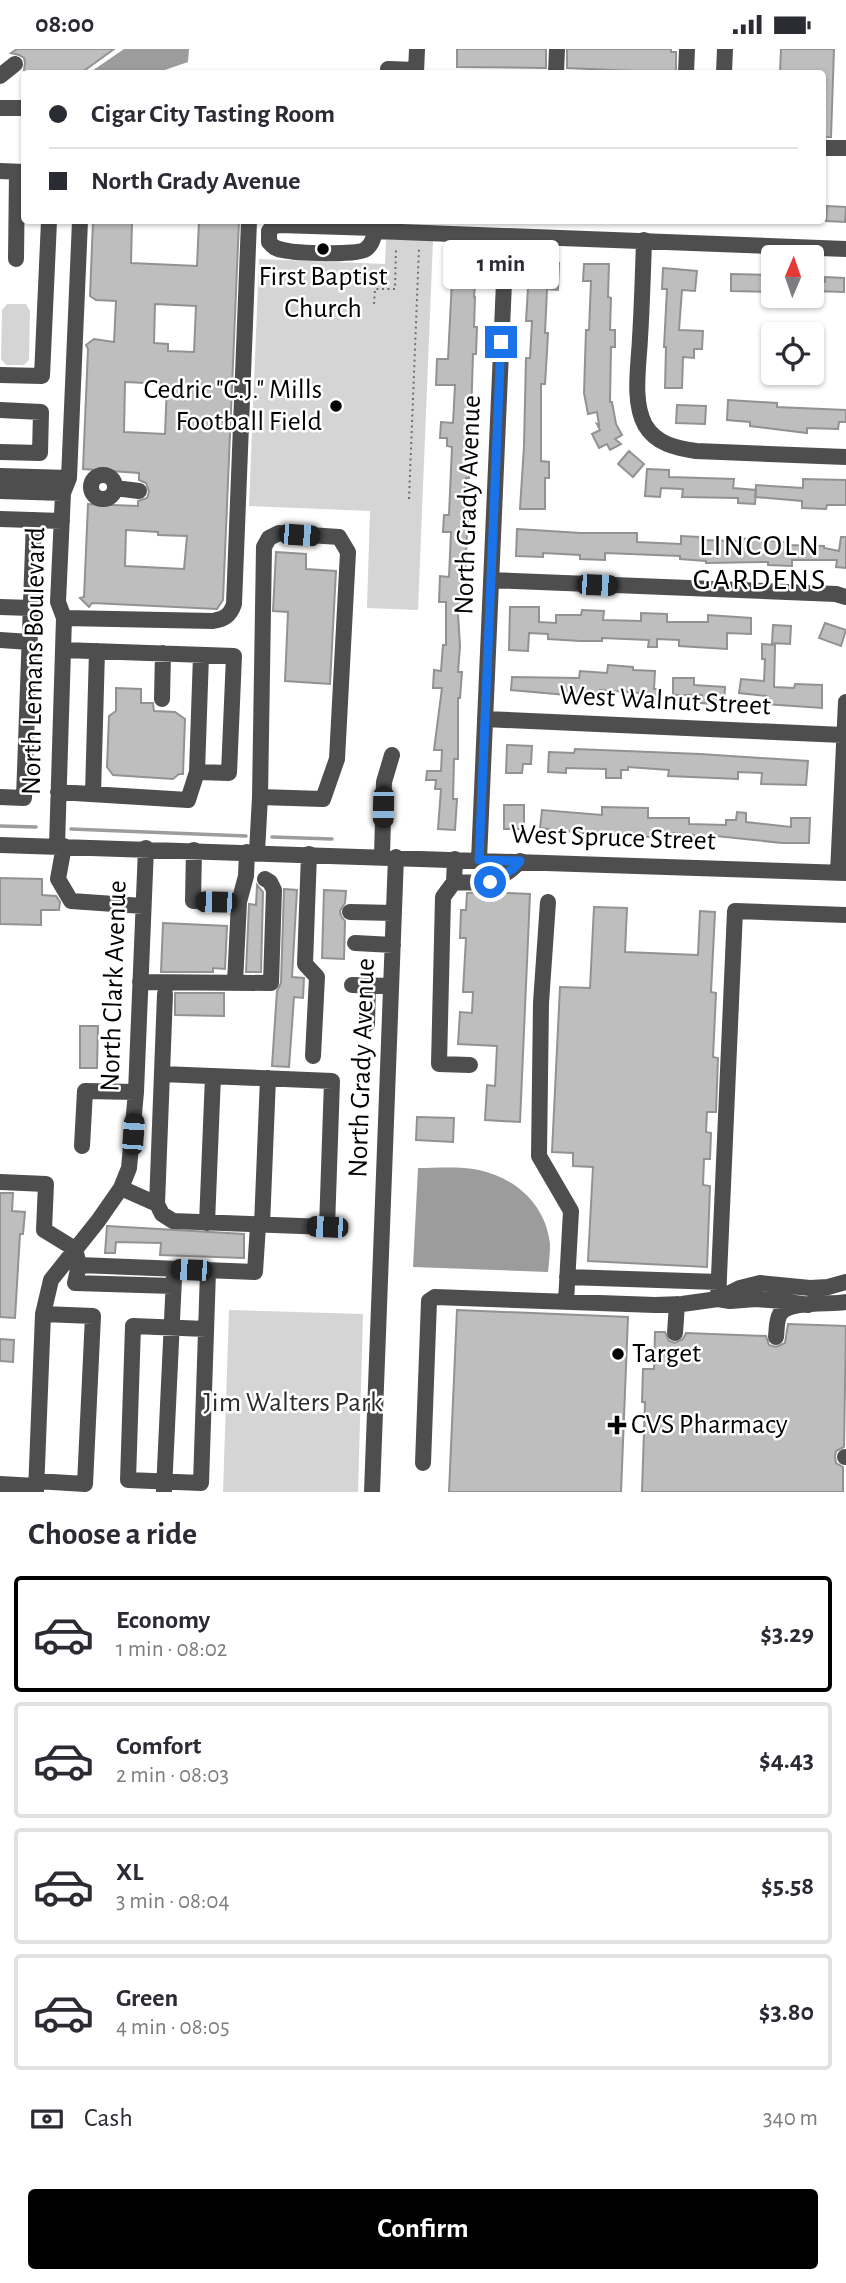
<!DOCTYPE html>
<meta charset="utf-8">
<style>
body{margin:0;font-family:"Alegreya Sans",sans-serif;background:#f7f7f7;color:#2b2b33;height:100vh;display:flex;flex-direction:column;font-size:26px;white-space:nowrap}
*{box-sizing:border-box;margin:0}
p{font-size:23px;color:#7c7c81}
.icon{flex:none;width:38px;height:38px;fill:none;stroke:currentColor;stroke-width:2;stroke-linecap:round;stroke-linejoin:round}
.map{position:relative;height:1443px;overflow:hidden}
.panel{display:flex;flex-direction:column;background:#fff;flex:1}
.panel>*{flex:none}
.top-card{position:absolute;left:21px;top:21px;width:805px;height:154px;border-radius:7px;box-shadow:0 2px 5px #0004;display:grid;align-content:center;height:154px;padding:0 28px;background:#fff}
.needle{width:46px;rotate:2deg}
.buttons{position:absolute;left:761px;top:196px;display:grid;gap:14px}
.buttons a{display:grid;place-items:center;width:63px;height:63px;border-radius:7px;background:#fff;box-shadow:0 2px 5px #0004;font-size:35px}
.end{position:absolute;width:32px;height:32px;margin:-16px;border:9px solid #1a73e8;background:#fff;box-shadow:0 0 0 4px #fff}
.from{border-radius:50%}
.bubble{position:absolute;height:49px;border-radius:7px;background:#fff;box-shadow:0 2px 5px #0004;font-size:23px;font-weight:700;line-height:49px;text-align:center}
.car{position:absolute;width:21px;height:42px;margin:-21px -10px;border-radius:9px;box-shadow:0 0 5px 2px #0007;background:linear-gradient(#222 24%,#8ab4d8 0 40%,#222 0 76%,#8ab4d8 0 86%,#222 0)}
.top-card b{display:flex;align-items:center;gap:24px;height:66px;font-size:26px}
.top-card b+b{border-top:2px solid #e1e1e2}
.top-card i{width:18px;height:18px;background:#2b2b33}
ul{padding:0;list-style:none}
li{display:flex;align-items:center;gap:21px;height:116px;margin:0 14px 10px;padding:0 14px;border:4px solid #e1e1e2;border-radius:7px}
li div{flex:1}
li b{display:block;font-size:26px}
li em{font-style:normal;font-weight:700}
li.selected{border-color:#000}
li>.icon{width:63px;height:63px;stroke-width:1.5}
h2{padding:0 28px;font-size:32px;line-height:84px}
.pay{display:flex;align-items:center;gap:18px;height:77px;padding:0 28px;font-size:26px}
.pay p{margin-inline-start:auto}
.button{display:flex;gap:14px;margin-top:auto;padding:14px 28px}
.button a{flex:1;height:80px;border-radius:7px;background:#000;color:#fff;font-size:28px;font-weight:700;line-height:80px;text-align:center}
.status{display:flex;justify-content:space-between;align-items:center;height:49px;padding:0 35px;background:#fff;direction:ltr}
.status svg{height:19px;fill:currentColor}
.map>svg:first-child{display:block}
</style>
<div class="status"><b>08:00</b><svg viewBox="0 0 49 12"><path d="M0 12V9h3v3zM5 12V6h3v6zM10 12V3h3v9zM15 12V0h3v12zM26 1h20v11H26zM47 4h2v5h-2z"/></svg></div>
<div class="map">
<svg width="846" height="1443" viewBox="0 0 846 1443">
<rect width="100%" height="100%" fill="#fff"/>
<path fill="#d5d5d5" d="M386,190L433,191L418,561L367,559L370,462L249,457L259,210L385,215Z
M7,255H26L30,262L29,311L24,316H6L1,310L2,261Z
M229,1261L363,1265L358,1443H223Z"/>
<path fill="#9c9c9c" d="M124,0H189L188,13L156,24H89Z
M418,1119C437,1119 460,1117 479,1121C516,1129 546,1156 550,1195C550,1204 549,1214 548,1223L413,1218Z"/>
<g fill="none" stroke-linecap="round" stroke-linejoin="round">
<path stroke="#9c9c9c" stroke-width="3.5" d="M0,777L36,778
M71,780L246,787
M272,788L332,790"/>
</g>
<path fill="#bebebe" stroke="#929292" stroke-width="2" fill-rule="evenodd" d="M17,0H114L81,24H26L24,21L25,14L24,9L19,6L11,4Z
M457,0H546V19L457,18Z
M567,0H671V3H676V24L567,19Z
M781,0H834L831,88H822V24H780Z
M827,157L846,158L845,173L826,172Z
M93,172H132L131,214L197,217L199,172H239L223,551L217,560L92,554L89,558L80,549L84,548L88,455L138,457V452L147,449L149,443L146,434L139,431V424L83,420L88,300L86,296L94,290L114,293L116,252L96,251L90,247ZM155,255L196,257L194,303L168,302V295L154,294ZM125,333L167,335L165,385L124,383ZM126,481L158,483V486L187,487L184,520L125,517Z
M450,208L477,211L474,248H475L474,278H477L476,305H473L469,429H466L464,467H468L465,523H461L458,565L460,597L458,623H462L460,649H458V710H454L453,750H457L455,781L438,780L441,740H435L436,731H426L427,722H441L442,701H434L442,639H433L434,621L441,622L443,596H446V553H439L440,527L449,528L451,483H443L444,466H449L452,398L447,397V389H440L441,373L453,374L455,336H436L437,310H448L452,231H448Z
M536,212L559,214L558,241L547,240L545,284H548L547,303L545,335H541V412L549,413V429H545V460H520L524,397L526,309H530L532,272H526L528,239H526V230H534Z
M584,215H609L608,248L611,249L610,281H615V298H611L610,353H612L616,375L622,386L615,390L621,395L610,401L607,395L599,399L592,385L600,381L597,375L599,376L597,363L588,365L584,344L586,281H589L591,232H583Z
M663,219L697,222L695,242L682,241L679,281L703,282L702,300H694V309L683,308L682,339H665L666,298H664L667,240H662Z
M731,225L774,226V243L731,242Z
M825,228L844,229V243L812,242V232L825,233Z
M728,351L777,354V358L846,361V373H839L838,380L807,379V384L750,377V373L727,371Z
M677,356L706,357L705,375L676,374Z
M629,402L644,415L633,428L618,415Z
M647,420L669,421V428L734,430L733,439L756,441L755,455L738,454V449L682,448L683,440L661,439L660,448L645,447Z
M803,430L846,431V456H827L826,460L802,459V452L755,448L756,436L803,439Z
M517,480L581,484H637V493L681,495V487L700,488V491L738,492V490L761,489V491L785,493V496L824,497V499L839,502L841,488H846V519L836,518L837,511H792V517L768,516V513L706,514V512L680,510V507L605,504V511L580,510V506L543,504V508L516,507Z
M276,503L306,505V520L336,522L330,635L285,632L288,563L273,562Z
M510,558H539V573L556,574V566H581L582,561L604,562L603,571L641,572V564L667,565V573H708V566L751,569V585L727,584V600L679,597V591L657,590V598H648L649,591L602,589V592H580L548,590V585L529,584L528,602L509,601Z
M825,574L846,581L841,597L819,589Z
M773,576L791,577L790,595L772,594Z
M762,595L775,596L774,638L794,639L795,635L822,636V659L765,655L766,647L739,644L741,630L764,632L765,610H762Z
M608,616L633,618V621L655,622L654,640H662L661,649L639,648V644L600,641V649L511,641L512,628L579,629L580,622L607,624Z
M673,629H694V636L725,638L724,656L701,654L702,646H673Z
M116,639L141,640V654H153L154,662L175,663L185,670L183,725H179L173,730L113,726L107,718L109,667L116,662Z
M507,696L532,697L531,715H523L522,724H506Z
M575,700L700,705L808,712L806,736L761,735L762,724L738,723V730L668,727L669,721L628,718V721H621V729H606V720L566,719V724L548,723L549,703L574,704Z
M504,756H524V780H504Z
M602,758L648,759V769H689V775L726,776V771H736L737,763L746,764V773L791,778V769H810L809,794H782L716,787V789L694,788V786L656,783V788L609,787L540,779L542,761L602,766Z
M0,829L42,830V846L56,847L60,853L59,861H41V876L0,875Z
M257,836L263,843L261,923H246L249,855L256,856Z
M284,840L297,841L292,928L304,929L303,949L294,948L289,1018L272,1017L277,942L281,934Z
M324,841L346,842L345,854L340,862L341,867L345,872L344,910L322,909Z
M485,843L530,845L520,1073L485,1071L487,1036L495,1037L497,997L458,995L460,963L472,964L473,943H463L466,889H460L461,861H466L467,844Z
M594,858L627,859L625,903L698,906L700,862L715,863L711,943L716,944L713,1008L718,1009L716,1063H707L706,1083L711,1084L710,1110H704L703,1136L710,1137L707,1218L588,1212L593,1118L573,1117V1104L552,1103L560,938L590,939Z
M163,874L227,877L225,920L213,919V923H161Z
M175,944H224V967L175,966Z
M80,977H98L97,1019H80Z
M417,1068L454,1069L453,1093L416,1091Z
M0,1144H13L12,1162L25,1163L23,1185H20L15,1269L0,1268Z
M107,1177L244,1185V1209L160,1206L161,1194L116,1193L115,1204H105Z
M457,1261L628,1268L621,1443H449Z
M788,1275L846,1277L844,1398L836,1402L835,1407L836,1414L843,1418V1443H642L645,1353H642L643,1320H654L655,1283H665L669,1292L675,1294L683,1290L686,1284L766,1287L769,1296L776,1298L785,1294Z
M0,1290L14,1291L13,1313L0,1312Z"/>
<g fill="none" stroke-linecap="round" stroke-linejoin="round">
<path stroke="#707070" stroke-width="2" stroke-dasharray="2 3.5" stroke-linecap="butt" d="M374,255L375,240H395L396,198
M409,450L419,199"/>
<path stroke="#4e4e4e" stroke-width="16" d="M388,20L416,21
M416,24L417,0
M556,24L557,0
M686,24L687,0
M724,24L725,0
M0,27L15,15
M0,59H24
M822,99H846
M0,122L24,123
M375,179L279,176L272,178L269,182V193C273,198 276,200 283,201C295,204 358,207 366,200C374,194 375,184 375,175
M375,182L846,200
M644,191C643,224 642,257 640,289C639,315 632,352 645,376C656,395 676,399 696,402L846,408
M16,210L17,123
M0,326L42,327L49,172
M0,361L41,363L40,404L0,403
M91 438a12 12 0 1 1 24 0a12 12 0 1 1-24 0Z
M0,427L69,429
M115,439L139,442
M0,442L63,444
M0,470L62,472
M491,531L836,545L846,548
M0,558L31,559
M64,569L213,572C224,570 230,567 234,555L249,172
M0,591L30,593
M63,601L234,607L229,724L197,723
M162,650L163,604
M485,670L843,686
M58,743L188,751L197,723L201,606
M93,745L97,602
M0,748L24,749L34,471
M0,796L846,824
M57,797L64,569L58,553L63,444L69,429L80,172
M64,797L58,830L71,852L143,857
M194,801L193,852L239,853
M257,803L260,748L264,498L269,489L279,484L339,488L348,503L337,710L323,750L260,748
M309,805L305,915L317,928L313,1007
M382,807L384,733L392,706
M455,810L454,833L443,848L439,1015L470,1016
M479,811L506,187
M838,824L846,653
M454,833C482,835 500,834 520,812
M548,853L541,954L539,1107L571,1162L566,1253
M350,863L394,864
M355,894L393,896
M140,933L271,934L274,841L270,833L265,830
M235,934L239,853L246,827L247,803
M352,936L391,937
M367,975L368,936
M162,1025L332,1032L327,1178L173,1172L162,1165L157,1155L165,945
M82,1097L85,1042L136,1043
M0,1133L46,1135L44,1181L75,1200L79,1216L75,1234L173,1237
M121,1139L157,1155
M207,1174L213,1027
M262,1176L268,1029
M79,1216L255,1223L258,1176
M567,1228L719,1233
M720,1249L740,1239L760,1234L810,1239L828,1238L846,1233
M718,1250L735,862L846,866
M206,1280L133,1277L128,1431L201,1434L208,1222
M675,1284L677,1255
M776,1288C777,1280 776,1272 780,1265C790,1251 830,1256 846,1253
M845,1408H846
M423,1414L429,1252L435,1248L655,1256L682,1255L718,1250L730,1252L756,1250L782,1252L808,1256
M36,1432L85,1435L93,1267L43,1265
M0,1435L36,1437
M164,1441L174,1229
M36,1443L43,1265L51,1231L98,1172L121,1139L129,1119L136,1043L146,799
M372,1443L396,808"/>
</g>
<g fill="none" stroke-linecap="round" stroke-linejoin="round">
<path stroke="#1a73e8" stroke-width="9" d="M490,833L513,820L520,812L479,811L501,293"/>
</g>
<g fill="#000" stroke="#fff" stroke-width="2.5">
<circle cx="323" cy="200" r="7"/>
<circle cx="336" cy="357" r="7"/>
<circle cx="618" cy="1305" r="7"/>
<path d="M613.5 1365.5h7v7h7v7h-7v7h-7v-7h-7v-7h7z"/>
</g>
<g text-anchor="middle" dominant-baseline="central" stroke-width="5" stroke-linejoin="round" paint-order="stroke">
<g font-size="28" fill="#000" stroke="#fff" text-anchor="start">
<text x="323" y="228" text-anchor="middle">First Baptist<tspan x="323" dy="32">Church</tspan></text>
<text x="322" y="341" text-anchor="end">Cedric "C.J." Mills<tspan x="322" dy="32">Football Field</tspan></text>
<text x="632" y="1305">Target</text>
<text x="631" y="1376">CVS Pharmacy</text>
</g>
<g font-size="28" fill="#000" stroke="#fff">
<text transform="translate(468 456) rotate(-88)">North Grady Avenue</text>
<text transform="translate(34 612) rotate(-89)">North Lemans Boulevard</text>
<text transform="translate(665 652) rotate(3)">West Walnut Street</text>
<text transform="translate(613 789) rotate(2)">West Spruce Street</text>
<text transform="translate(114 937) rotate(-88)">North Clark Avenue</text>
<text transform="translate(362 1019) rotate(-88)">North Grady Avenue</text>
</g>
<g font-size="28" fill="#2c2c2c" stroke="#fff">
<text x="293" y="1354">Jim Walters Park</text>
</g>
<g font-size="30" letter-spacing="2" fill="#000" stroke="#fff">
<text x="760" y="497">LINCOLN<tspan x="760" dy="34">GARDENS</tspan></text>
</g>
</g>
</svg>
<div class="buttons">
<a><svg class="needle" viewBox="-14 -14 28 28"><path d="M0-13l5 13h-10z" fill="#e53935"/><path d="M0 13l5-13h-10z" fill="#7c7c81"/></svg></a>
<a><svg class="icon" aria-label="locate" viewBox="0 0 24 24"><circle cx="12" cy="12" r="6"/><path d="M12 2v4M12 18v4M2 12h4M18 12h4"/></svg></a>
</div>
<i class="end from" style="left:490px;top:833px"></i>
<i class="end" style="left:501px;top:293px"></i>
<div class="bubble" style="left:443px;top:191px;width:116px">1 min</div>
<i class="car" style="left:299px;top:486px;rotate:94deg"></i>
<i class="car" style="left:597px;top:536px;rotate:92deg"></i>
<i class="car" style="left:383px;top:758px;rotate:181deg"></i>
<i class="car" style="left:216px;top:853px;rotate:271deg"></i>
<i class="car" style="left:133px;top:1085px;rotate:4deg"></i>
<i class="car" style="left:327px;top:1178px;rotate:272deg"></i>
<i class="car" style="left:191px;top:1221px;rotate:272deg"></i>
<div class="top-card">
<b><i class="from"></i>Cigar City Tasting Room</b>
<b><i></i>North Grady Avenue</b>
</div>
</div>
<section class="panel">
<h2>Choose a ride</h2>
<ul>
<li class="selected"><svg class="icon" aria-label="car" viewBox="0 0 24 24"><path d="M5 17H2v-5l4-1 3-4h7l3 4 3 1v5h-3M9 17h6M6 11h13"/><circle cx="7" cy="17" r="2"/><circle cx="17" cy="17" r="2"/></svg><div><b>Economy</b><p>1 min · 08:02</p></div><em>$3.29</em></li>
<li><svg class="icon" aria-label="car" viewBox="0 0 24 24"><path d="M5 17H2v-5l4-1 3-4h7l3 4 3 1v5h-3M9 17h6M6 11h13"/><circle cx="7" cy="17" r="2"/><circle cx="17" cy="17" r="2"/></svg><div><b>Comfort</b><p>2 min · 08:03</p></div><em>$4.43</em></li>
<li><svg class="icon" aria-label="car" viewBox="0 0 24 24"><path d="M5 17H2v-5l4-1 3-4h7l3 4 3 1v5h-3M9 17h6M6 11h13"/><circle cx="7" cy="17" r="2"/><circle cx="17" cy="17" r="2"/></svg><div><b>XL</b><p>3 min · 08:04</p></div><em>$5.58</em></li>
<li><svg class="icon" aria-label="car" viewBox="0 0 24 24"><path d="M5 17H2v-5l4-1 3-4h7l3 4 3 1v5h-3M9 17h6M6 11h13"/><circle cx="7" cy="17" r="2"/><circle cx="17" cy="17" r="2"/></svg><div><b>Green</b><p>4 min · 08:05</p></div><em>$3.80</em></li>
</ul>
<div class="pay"><svg class="icon" aria-label="cash" viewBox="0 0 24 24"><path d="M3 7h18v10H3z"/><circle cx="12" cy="12" r="2"/></svg>Cash<p>340 m</p></div>
<div class="button"><a>Confirm</a></div>
</section>
